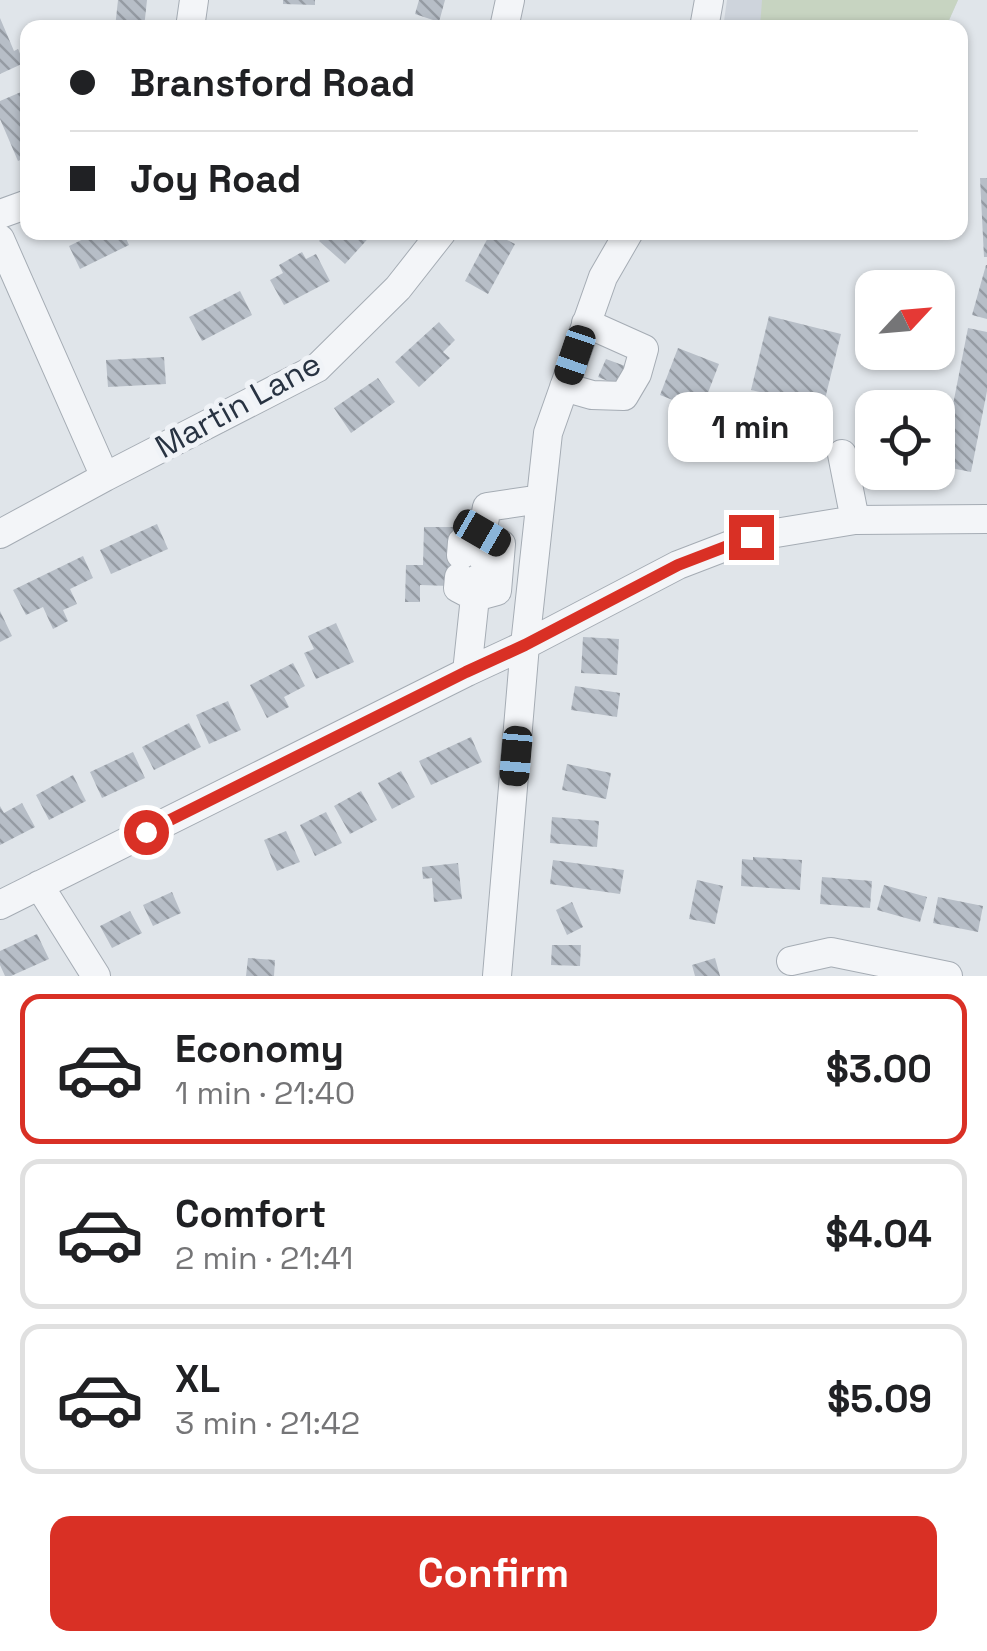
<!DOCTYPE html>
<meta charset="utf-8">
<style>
body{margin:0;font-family:"Space Grotesk",sans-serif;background:#f6f6f6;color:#202124;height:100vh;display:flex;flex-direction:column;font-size:38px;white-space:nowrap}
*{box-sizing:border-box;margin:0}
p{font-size:32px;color:#757577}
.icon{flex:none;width:55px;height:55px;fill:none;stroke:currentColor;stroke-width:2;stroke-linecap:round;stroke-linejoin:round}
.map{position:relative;height:976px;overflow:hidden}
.panel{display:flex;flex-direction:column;background:#fff;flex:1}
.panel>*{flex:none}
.top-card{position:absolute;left:20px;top:20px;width:948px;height:220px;border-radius:20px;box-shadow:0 2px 8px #0004;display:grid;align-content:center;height:220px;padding:0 50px;background:#fff}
.needle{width:65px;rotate:64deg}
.controls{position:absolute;left:855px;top:270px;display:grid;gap:20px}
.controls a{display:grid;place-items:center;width:100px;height:100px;border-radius:20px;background:#fff;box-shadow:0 2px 8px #0004;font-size:50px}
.end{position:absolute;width:45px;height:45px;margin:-22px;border:12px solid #d93025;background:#fff;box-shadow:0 0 0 5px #fff}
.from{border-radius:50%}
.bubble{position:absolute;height:70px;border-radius:20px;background:#fff;box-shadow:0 2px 8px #0004;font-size:32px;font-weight:700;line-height:70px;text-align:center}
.car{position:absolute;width:30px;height:60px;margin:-30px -15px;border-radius:12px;box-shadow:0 0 8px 2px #0007;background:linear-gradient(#222 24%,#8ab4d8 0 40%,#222 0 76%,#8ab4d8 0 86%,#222 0)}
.top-card b{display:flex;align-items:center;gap:35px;height:95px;font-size:38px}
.top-card b+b{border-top:2px solid #e0e0e0}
.top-card i{width:25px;height:25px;background:#202124}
ul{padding:18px 0 0;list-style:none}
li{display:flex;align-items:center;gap:30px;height:150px;margin:0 20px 15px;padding:0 30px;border:5px solid #e0e0e0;border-radius:20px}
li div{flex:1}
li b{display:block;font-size:38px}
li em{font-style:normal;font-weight:700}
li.selected{border-color:#d93025}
li>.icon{width:90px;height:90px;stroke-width:1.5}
.action{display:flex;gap:20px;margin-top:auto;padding:20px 50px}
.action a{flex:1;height:115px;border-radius:20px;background:#d93025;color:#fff;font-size:40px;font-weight:700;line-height:115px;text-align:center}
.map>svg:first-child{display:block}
</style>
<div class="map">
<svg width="987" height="976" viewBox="0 0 987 976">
<defs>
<pattern id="building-back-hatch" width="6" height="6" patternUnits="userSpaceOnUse" patternTransform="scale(2.5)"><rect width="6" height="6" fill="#b7bec7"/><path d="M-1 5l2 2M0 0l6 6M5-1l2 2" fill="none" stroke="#959ba3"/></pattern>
</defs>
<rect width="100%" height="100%" fill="#e0e5ea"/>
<path fill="#ced4dc" d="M727,0H958L946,27L723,28Z"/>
<path fill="#c7d4c1" d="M762,0H958L946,27H760Z"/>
<path fill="url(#building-back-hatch)" d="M118,0H147L144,28H115Z
M283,0H315V5L283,4Z
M419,0H445L439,22L415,14Z
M0,18L14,51L18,49L24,63L0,74Z
M21,92L28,106V157L18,161L0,119V101Z
M980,178H987V257H984Z
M98,232H123L129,245L80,269L69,246Z
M327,232H374L345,264L319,241Z
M491,232L515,244L488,294L465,281Z
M302,252L306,259L316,254L330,281L284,305L270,280L283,273L279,265Z
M986,265H987V319L972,315Z
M240,291L252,315L202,341L189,317Z
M769,316L841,334L823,407L751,390Z
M439,322L455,340L443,352L450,358L419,387L395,362Z
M968,328L987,332V391L971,472L941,466Z
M678,348L719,364L701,411L660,395Z
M164,357L166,384L108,387L106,360Z
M606,359L625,366L618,385L598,377Z
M378,378L395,402L351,433L334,408Z
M157,524L168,549L111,574L100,550Z
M424,527H454V555H496V578L450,586L420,585V602H405L406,565H423Z
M83,556L93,578L70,589L77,604L63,610L68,621L53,629L43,607L26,615L13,590Z
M0,611L12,636L0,642Z
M336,623L354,662L316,679L304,653L314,649L308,636Z
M583,637L619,639L617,675L581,673Z
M293,663L305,686L284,697L289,707L267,718L250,685Z
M575,686L620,693L617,717L571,710Z
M228,701L241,730L209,744L196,715Z
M189,723L201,747L154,770L142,747Z
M471,737L482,762L431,785L419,761Z
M133,752L145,778L102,798L90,772Z
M567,764L611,773L606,799L562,790Z
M401,771L415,797L392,809L378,783Z
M73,775L86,801L49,820L36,795Z
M361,791L377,820L350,834L334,806Z
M22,803L35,827L0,845V806L4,813Z
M326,812L342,843L315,856L300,825Z
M552,817L599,821L597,847L550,843Z
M286,831L300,862L277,871L264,840Z
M753,857L802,860L800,890L741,886L742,859L753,860Z
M553,860L624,870L620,894L550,884Z
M458,863L462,899L434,902L432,878L423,879L422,867Z
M822,877L872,881L870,908L820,904Z
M697,880L723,886L715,924L689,919Z
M884,885L927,897L920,922L877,910Z
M172,892L181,913L153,926L143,905Z
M938,897L983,906L978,932L933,923Z
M572,902L583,927L567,935L556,910Z
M130,911L142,933L112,948L100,926Z
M37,934L49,959L11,976H5L0,965V951Z
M552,945H581L580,966L551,965Z
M248,958L275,960L274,976H246Z
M715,958L720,976H695L692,965Z"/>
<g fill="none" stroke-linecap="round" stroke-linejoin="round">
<g stroke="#a5acb4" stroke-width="30">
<path id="minor" d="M190,28L194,0
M504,28L510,0
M704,28L709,0
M0,214L28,204
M0,239L105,477
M564,387L592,395L624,396L637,374L644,349L586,323
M842,454L855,520
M0,534L105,477L317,368L398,288L442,232
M461,555L462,542L482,533L480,555
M459,577L458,588L475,597L477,579
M467,672L475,597L497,591L501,544L482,533L487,507L541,499
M39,885L96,976
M0,905L467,672L525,645L678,565L751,537L855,520L987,519
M791,961L831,952L948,976
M497,976L525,645L548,433L603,277L629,232"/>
</g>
<use href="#minor" stroke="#f3f5f8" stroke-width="28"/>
</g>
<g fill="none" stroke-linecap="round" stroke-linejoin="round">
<path stroke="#d93025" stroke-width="12" d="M146,832L466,672L525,645L678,565L751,537"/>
</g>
<g text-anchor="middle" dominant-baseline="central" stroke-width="10" stroke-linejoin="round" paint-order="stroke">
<g font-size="32" fill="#283342" stroke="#f0f3f7">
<text transform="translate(238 405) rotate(-29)">Martin Lane</text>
</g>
</g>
</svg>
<div class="controls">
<a><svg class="needle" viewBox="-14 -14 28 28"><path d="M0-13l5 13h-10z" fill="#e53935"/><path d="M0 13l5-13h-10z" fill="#757577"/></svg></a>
<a><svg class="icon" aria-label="locate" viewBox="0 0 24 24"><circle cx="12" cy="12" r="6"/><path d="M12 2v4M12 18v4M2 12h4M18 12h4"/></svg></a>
</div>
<i class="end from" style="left:146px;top:832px"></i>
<i class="end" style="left:751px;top:537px"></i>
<div class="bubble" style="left:668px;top:392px;width:165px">1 min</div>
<i class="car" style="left:575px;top:355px;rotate:199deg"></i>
<i class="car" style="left:482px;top:533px;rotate:120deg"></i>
<i class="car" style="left:516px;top:756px;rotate:185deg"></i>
<div class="top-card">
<b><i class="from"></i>Bransford Road</b>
<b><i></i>Joy Road</b>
</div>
</div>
<section class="panel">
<ul>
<li class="selected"><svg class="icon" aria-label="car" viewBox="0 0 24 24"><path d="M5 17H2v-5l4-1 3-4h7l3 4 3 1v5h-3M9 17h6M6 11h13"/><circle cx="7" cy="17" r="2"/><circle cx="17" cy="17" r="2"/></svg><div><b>Economy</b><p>1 min · 21:40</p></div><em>$3.00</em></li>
<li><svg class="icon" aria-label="car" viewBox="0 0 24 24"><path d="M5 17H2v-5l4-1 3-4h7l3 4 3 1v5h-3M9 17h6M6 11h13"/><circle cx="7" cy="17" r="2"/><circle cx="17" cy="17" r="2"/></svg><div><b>Comfort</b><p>2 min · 21:41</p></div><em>$4.04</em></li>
<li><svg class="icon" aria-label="car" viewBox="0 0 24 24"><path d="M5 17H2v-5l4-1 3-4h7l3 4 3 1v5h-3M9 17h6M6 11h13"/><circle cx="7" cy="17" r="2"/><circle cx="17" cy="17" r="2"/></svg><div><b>XL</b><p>3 min · 21:42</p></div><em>$5.09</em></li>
</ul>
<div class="action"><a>Confirm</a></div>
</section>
